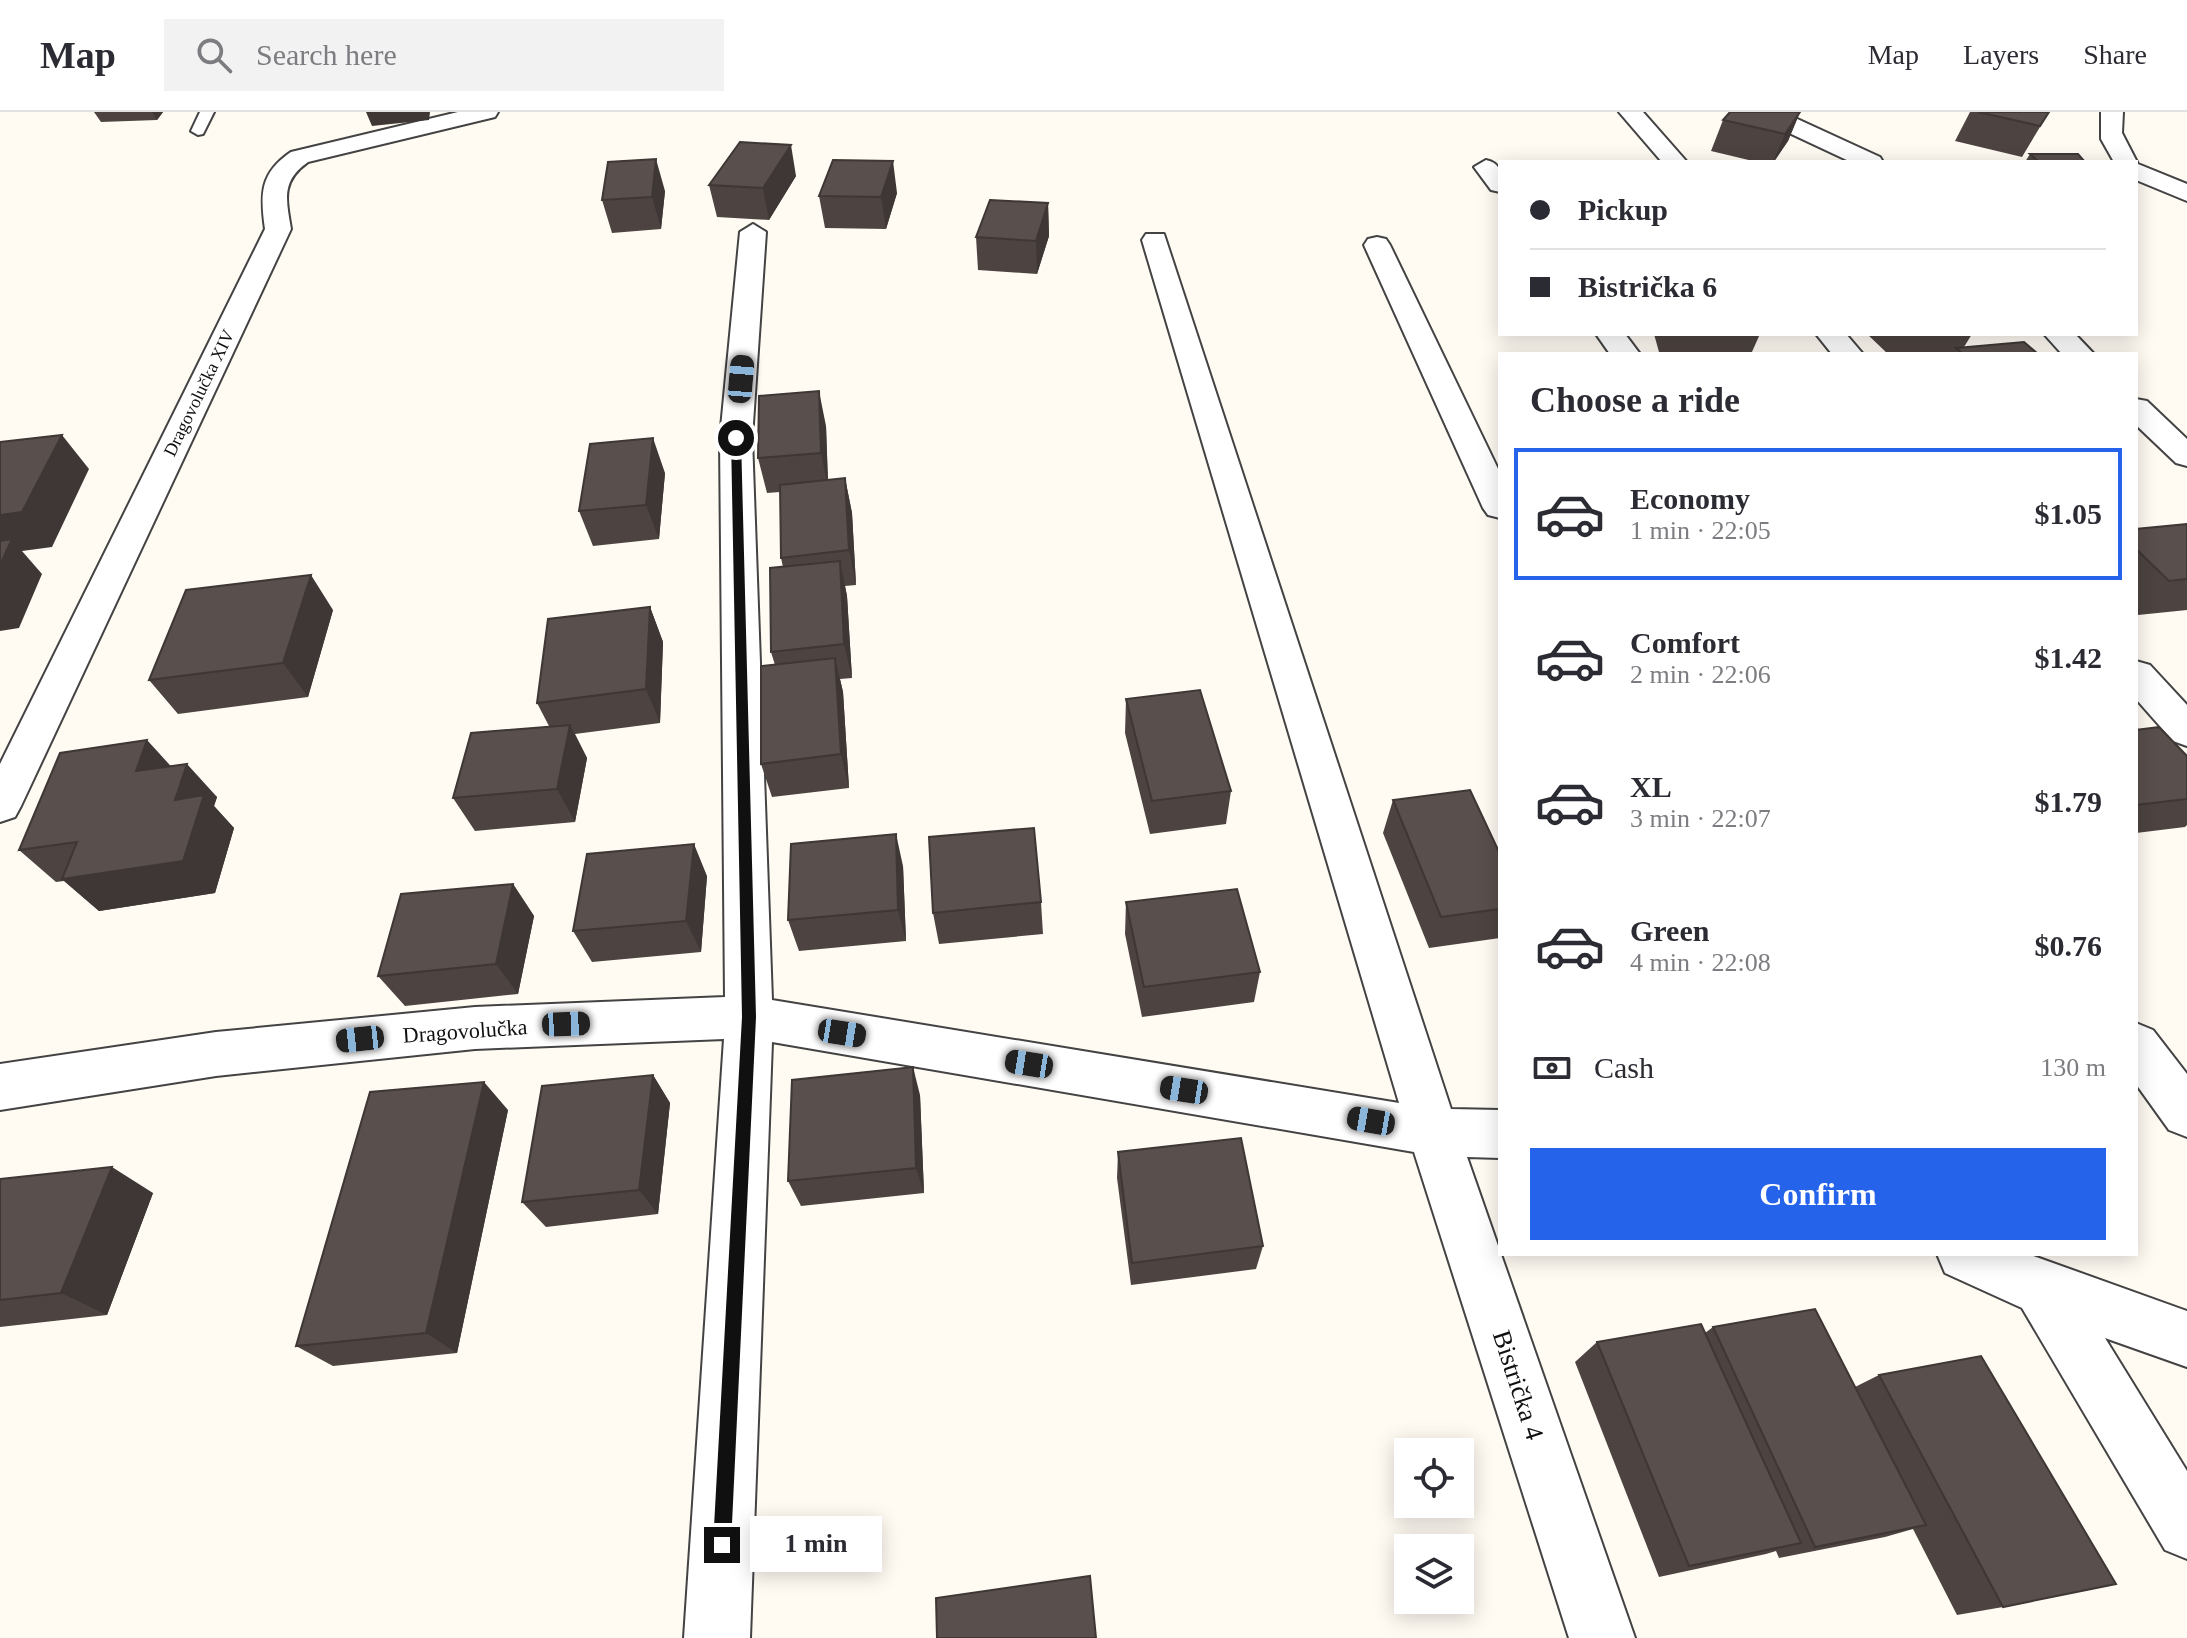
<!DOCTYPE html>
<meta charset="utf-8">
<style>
body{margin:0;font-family:"Times New Roman",serif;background:#f2f2f3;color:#2b2b33;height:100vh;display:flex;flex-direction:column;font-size:30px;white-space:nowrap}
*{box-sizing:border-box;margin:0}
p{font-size:26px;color:#7c7c81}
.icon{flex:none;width:44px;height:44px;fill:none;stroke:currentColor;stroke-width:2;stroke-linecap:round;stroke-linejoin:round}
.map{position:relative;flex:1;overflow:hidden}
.panel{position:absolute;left:1498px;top:240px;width:640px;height:904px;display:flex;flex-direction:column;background:#fff;border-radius:0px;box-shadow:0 4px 20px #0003}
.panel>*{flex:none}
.top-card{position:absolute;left:1498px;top:48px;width:640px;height:176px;border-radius:0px;box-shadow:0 4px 20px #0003;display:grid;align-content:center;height:176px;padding:0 32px;background:#fff}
.fabs{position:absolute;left:1394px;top:1326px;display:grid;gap:16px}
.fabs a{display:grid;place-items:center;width:80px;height:80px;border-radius:0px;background:#fff;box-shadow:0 4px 20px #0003;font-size:40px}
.end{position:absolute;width:36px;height:36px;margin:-18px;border:10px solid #101010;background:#fff;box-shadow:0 0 0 4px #fff}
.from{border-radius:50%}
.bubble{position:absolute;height:56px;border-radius:0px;background:#fff;box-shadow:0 4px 20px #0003;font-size:26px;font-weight:600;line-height:56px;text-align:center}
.car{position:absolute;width:24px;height:48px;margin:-24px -12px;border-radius:10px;box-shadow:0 0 6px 2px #0007;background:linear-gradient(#222 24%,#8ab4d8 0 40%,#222 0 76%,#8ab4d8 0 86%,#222 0)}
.top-card b{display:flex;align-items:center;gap:28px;height:76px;font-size:30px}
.top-card b+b{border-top:2px solid #e1e1e2}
.top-card i{width:20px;height:20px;background:#2b2b33}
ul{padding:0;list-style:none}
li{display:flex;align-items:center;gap:24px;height:132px;margin:0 16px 12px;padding:0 16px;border:4px solid transparent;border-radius:0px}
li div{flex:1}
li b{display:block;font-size:30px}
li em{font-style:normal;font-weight:600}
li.current{border-color:#2563eb}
li>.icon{width:72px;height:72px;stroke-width:1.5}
h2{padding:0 32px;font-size:36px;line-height:96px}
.pay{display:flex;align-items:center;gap:20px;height:88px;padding:0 32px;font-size:30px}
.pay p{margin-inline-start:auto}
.cta{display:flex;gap:16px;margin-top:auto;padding:16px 32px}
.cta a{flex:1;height:92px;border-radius:0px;background:#2563eb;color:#fff;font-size:32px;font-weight:600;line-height:92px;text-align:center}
header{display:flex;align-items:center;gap:48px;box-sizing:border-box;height:112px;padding:0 40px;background:#fff;border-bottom:2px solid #e1e1e2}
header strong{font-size:38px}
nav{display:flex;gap:44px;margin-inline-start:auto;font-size:28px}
.search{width:560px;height:72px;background:#f2f2f3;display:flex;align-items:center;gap:20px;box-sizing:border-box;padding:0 28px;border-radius:0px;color:#7c7c81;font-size:30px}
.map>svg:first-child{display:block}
</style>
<header>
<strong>Map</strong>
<div class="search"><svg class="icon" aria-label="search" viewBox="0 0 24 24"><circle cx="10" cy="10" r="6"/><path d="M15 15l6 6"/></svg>Search here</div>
<nav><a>Map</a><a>Layers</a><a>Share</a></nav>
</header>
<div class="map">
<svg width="2187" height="1526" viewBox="0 0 2187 1526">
<rect width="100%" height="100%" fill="#fffbf3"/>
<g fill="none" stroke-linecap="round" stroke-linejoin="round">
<g stroke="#434343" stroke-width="4">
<path id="lane" d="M200,0H214L203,22L198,23L191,19Z"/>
</g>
<g stroke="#434343" stroke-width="4">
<path id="street" d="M458,0H498L495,5L308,50C281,69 286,87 291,117L21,694L15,705L0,710V652L265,117C260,82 260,61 291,40Z
M1619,0H1643L1687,50H1662Z
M1752,0H1782L1880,45L1883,50H1851L1755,5Z
M2101,0H2123L2122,21L2138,52L2187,72V89L2136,68V50H2114L2101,27Z
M1486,48C1504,52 1500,65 1500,80L1491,78L1474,55Z
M753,112L766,120L752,326L772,888L1399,991L1142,128L1146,122H1164L1451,997L1500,998V1046L1467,1045L1635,1526H1569L1414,1040L772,930L750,1526H684L724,927L475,937L216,964L0,998V952L216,920L475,895L725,885L720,326L740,120Z
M1377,125L1386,127L1390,133L1500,361V406L1488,403L1483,396L1364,133L1368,127Z
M1596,222H1625L1640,242H1610Z
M1816,222H1846L1863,242H1832Z
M2044,222H2075L2094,242H2062Z
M2136,287L2147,289L2187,327V354L2176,351L2136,313Z
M2136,549L2150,553L2187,593V634L2173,629L2136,587Z
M2136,911L2153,918L2187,962V1025L2169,1018L2136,972Z
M1937,1142H2028L2187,1199V1255L2105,1226L2187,1359V1447L2165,1438L2022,1196L1945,1161Z"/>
</g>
<use href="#lane" fill="#fff" fill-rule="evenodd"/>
<use href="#street" fill="#fff" fill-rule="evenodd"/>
</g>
<path fill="#4d4441" d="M94,0H163L157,8L101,10Z
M1800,0L1788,29L1774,50H1757L1711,39L1723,8Z
M1970,0H2049L2022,45L1955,29Z
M2030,42L2085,50H2025Z
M796,64L769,108L717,105L709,73Z
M665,79L661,117L612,121L602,88Z
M897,81L886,117L825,116L819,84Z
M1048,91L1049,124L1037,162L978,158L976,125Z
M1654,222H1760L1751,242H1692L1659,240Z
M1867,222H1972L1964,235L2038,242H1888Z
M826,314L828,368L845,366L852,401L856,473L845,474L847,484L852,566L840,567L843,580L849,676L772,685L761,652L775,553L771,540L783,455L781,446L780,380L767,381L758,346Z
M665,361L659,427L593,434L579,399Z
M2187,412V498L2138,503L2136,501V417Z
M650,495L663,530L660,611L575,622L587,646L575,710L475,719L453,686L549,614L537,591Z
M333,498L308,585L178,602L149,568Z
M1126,587L1231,679L1226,712L1150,722L1125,621Z
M2136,618L2187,644V713L2185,715L2136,721Z
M171,654L217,685L214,694L234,716L215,781L99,799L64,769L56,770L19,738Z
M1393,688L1500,797V826L1429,836L1383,721Z
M903,754L906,829L799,839L788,808Z
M707,764L701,840L592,850L573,819Z
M513,772L534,804L518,882L405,894L378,864Z
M1041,790L1043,822L939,832L933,801Z
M1126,790L1260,860L1254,890L1142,905L1125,822Z
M653,963L670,991L658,1102L546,1115L522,1090Z
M920,983L924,1081L801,1094L788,1069Z
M508,998L457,1241L333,1254L296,1234Z
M1118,1040L1263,1134L1256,1157L1131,1173L1117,1066Z
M0,1067L153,1081L107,1203L0,1215Z
M1713,1215L1855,1275L1879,1263L2003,1495L1957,1503L1913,1417L1885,1425L1779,1446L1776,1439L1766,1442L1659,1465L1575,1250L1597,1230L1705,1221Z"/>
<path fill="#3e3735" d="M152,0H163L157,8Z
M366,0H430L429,8L372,14Z
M1800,0L1788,29L1773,50L1785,22Z
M791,33L796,64L769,108L763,76Z
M656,47L665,79L661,117L652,85Z
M893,49L897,81L886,117L881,85Z
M1048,91L1049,124L1037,162L1036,129Z
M819,279L826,314L828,375L821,341Z
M62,323L89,357L52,435L22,439L42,462L19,516L0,519V403Z
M653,326L665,361L659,427L646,393Z
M845,366L852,401L856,473L849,438Z
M840,449L847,484L852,566L844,532Z
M311,463L333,498L308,585L283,551Z
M650,495L663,530L660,611L646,577Z
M835,546L843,580L849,676L841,642Z
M570,613L587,646L575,710L557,677Z
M147,628L178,662L136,659Z
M187,652L217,685L214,694L234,716L215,781L99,799L62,767L175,688Z
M896,722L903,754L906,829L898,798Z
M694,732L707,764L701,840L686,809Z
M513,772L534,804L518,882L496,852Z
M913,955L920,983L924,1081L916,1056Z
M653,963L670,991L658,1102L639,1078Z
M484,970L508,998L457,1241L426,1221Z
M112,1055L153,1081L107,1203L61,1181Z"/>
<path fill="#594f4c" stroke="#3e3735" stroke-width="2" d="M1730,0H1800L1785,22L1723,8Z
M1978,0H2049L2040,14Z
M740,30L791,33L763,76L709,73Z
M2030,42H2078L2085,50H2039Z
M656,47L652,85L602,88L608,50Z
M833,48L893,49L881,85L819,84Z
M990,88L1048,91L1036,129L976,125Z
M2024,230L2038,242H1963L1956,236Z
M819,279L821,341L758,346L759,284Z
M62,323L22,400L0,403V330Z
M653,326L646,393L579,399L590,332Z
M845,366L849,438L781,446L780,373Z
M2187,412V467L2169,469L2136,437V417Z
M12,427L0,453V429Z
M840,449L844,532L771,540L770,456Z
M311,463L283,551L149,568L186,478Z
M650,495L646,577L537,591L548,507Z
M835,546L841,642L761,652V554Z
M1200,578L1231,679L1152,689L1126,587Z
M570,613L557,677L453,686L471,621Z
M2159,615L2187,644V687L2136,693V618Z
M147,628L136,659L187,652L175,688L204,683L183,749L62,767L77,730L19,738L60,641Z
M1470,678L1500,742V797L1441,805L1393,688Z
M1034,716L1041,790L933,801L929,725Z
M896,722L898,798L788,808L791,732Z
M694,732L686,809L573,819L587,742Z
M513,772L496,852L378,864L401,782Z
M1237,777L1260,860L1144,875L1126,790Z
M913,955L916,1056L788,1069L792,968Z
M653,963L639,1078L522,1090L542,974Z
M484,970L426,1221L296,1234L370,980Z
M1241,1026L1263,1134L1132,1151L1118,1040Z
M112,1055L61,1181L0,1188V1067Z
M1815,1197L1926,1413L1815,1435L1713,1215Z
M1701,1212L1801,1431L1689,1454L1597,1230Z
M1981,1244L2116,1472L2003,1495L1879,1263Z
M1090,1464L1096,1526H937L936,1486Z"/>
<path fill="#101010" d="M736,323L741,326L756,905L731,1433L722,1442L713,1433L742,905L731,326Z"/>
<g text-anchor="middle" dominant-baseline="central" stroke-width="8" stroke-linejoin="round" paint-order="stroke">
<g font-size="18" fill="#101010" stroke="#fff">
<text transform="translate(199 281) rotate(-64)">Dragovolučka XIV</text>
</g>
<g font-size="22" fill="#101010" stroke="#fff">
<text transform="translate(465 919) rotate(-4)">Dragovolučka</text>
</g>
<g font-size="26" fill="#101010" stroke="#fff">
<text transform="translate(1518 1273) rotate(72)">Bistrička 4</text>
</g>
</g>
</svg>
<div class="fabs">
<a><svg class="icon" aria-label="locate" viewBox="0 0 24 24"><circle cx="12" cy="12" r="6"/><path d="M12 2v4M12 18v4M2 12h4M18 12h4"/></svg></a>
<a><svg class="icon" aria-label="layers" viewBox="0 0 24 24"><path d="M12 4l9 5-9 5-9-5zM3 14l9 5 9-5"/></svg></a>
</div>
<i class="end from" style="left:736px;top:326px"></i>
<i class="end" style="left:722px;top:1433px"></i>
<div class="bubble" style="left:750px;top:1404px;width:132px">1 min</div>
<i class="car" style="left:741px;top:267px;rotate:5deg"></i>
<i class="car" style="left:566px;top:912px;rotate:88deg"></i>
<i class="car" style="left:842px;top:921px;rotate:99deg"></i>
<i class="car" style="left:360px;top:927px;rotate:264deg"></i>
<i class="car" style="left:1029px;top:952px;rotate:279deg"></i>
<i class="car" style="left:1184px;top:978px;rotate:279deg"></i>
<i class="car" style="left:1371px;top:1009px;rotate:280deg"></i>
<div class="top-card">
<b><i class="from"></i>Pickup</b>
<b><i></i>Bistrička 6</b>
</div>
<section class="panel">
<h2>Choose a ride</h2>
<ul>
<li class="current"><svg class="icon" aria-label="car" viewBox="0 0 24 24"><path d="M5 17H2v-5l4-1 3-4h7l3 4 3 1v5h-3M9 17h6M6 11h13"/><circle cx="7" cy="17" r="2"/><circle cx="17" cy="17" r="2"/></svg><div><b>Economy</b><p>1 min · 22:05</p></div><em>$1.05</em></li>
<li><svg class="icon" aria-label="car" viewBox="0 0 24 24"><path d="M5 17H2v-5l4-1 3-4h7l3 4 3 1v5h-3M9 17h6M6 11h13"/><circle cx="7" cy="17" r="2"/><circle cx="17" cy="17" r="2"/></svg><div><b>Comfort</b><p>2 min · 22:06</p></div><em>$1.42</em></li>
<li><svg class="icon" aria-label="car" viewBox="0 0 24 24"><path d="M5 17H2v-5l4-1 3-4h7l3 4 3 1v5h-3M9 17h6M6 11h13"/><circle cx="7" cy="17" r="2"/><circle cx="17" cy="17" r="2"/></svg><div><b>XL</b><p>3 min · 22:07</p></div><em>$1.79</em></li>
<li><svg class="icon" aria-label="car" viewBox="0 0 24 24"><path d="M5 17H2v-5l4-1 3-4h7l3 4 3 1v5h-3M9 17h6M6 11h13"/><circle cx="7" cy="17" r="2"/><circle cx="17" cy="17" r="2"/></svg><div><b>Green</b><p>4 min · 22:08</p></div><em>$0.76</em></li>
</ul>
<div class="pay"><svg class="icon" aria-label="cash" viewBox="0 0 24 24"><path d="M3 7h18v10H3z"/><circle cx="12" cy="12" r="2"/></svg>Cash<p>130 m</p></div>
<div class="cta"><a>Confirm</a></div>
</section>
</div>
